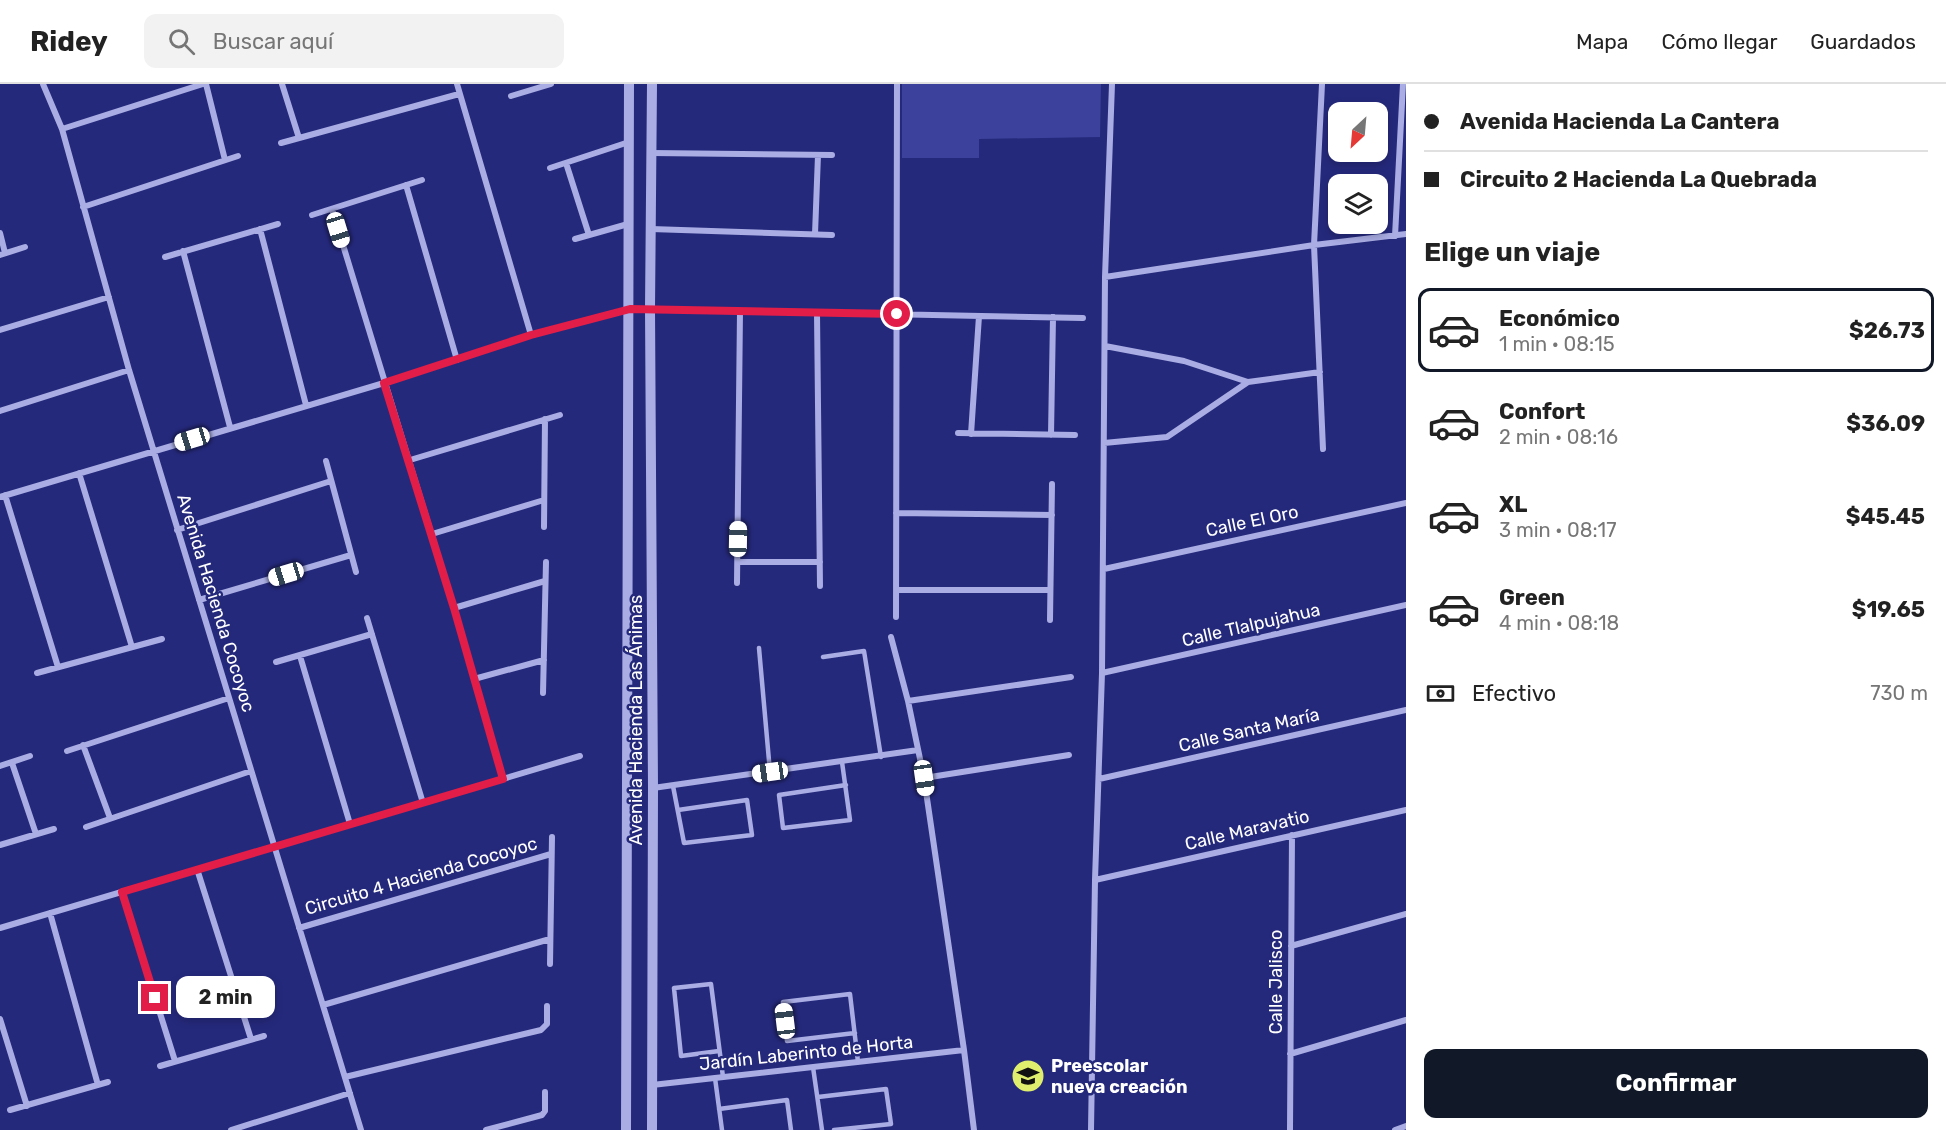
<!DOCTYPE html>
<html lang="es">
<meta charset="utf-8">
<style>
body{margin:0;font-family:Rubik,sans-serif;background:#f2f2f2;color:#222;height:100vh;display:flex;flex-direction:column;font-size:22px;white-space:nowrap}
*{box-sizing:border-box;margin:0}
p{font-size:20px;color:#767676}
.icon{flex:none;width:33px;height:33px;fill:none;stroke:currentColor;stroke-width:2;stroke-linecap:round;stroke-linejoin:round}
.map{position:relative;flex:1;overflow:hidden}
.side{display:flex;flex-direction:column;background:#fff;width:540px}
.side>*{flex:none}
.banner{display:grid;align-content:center;height:132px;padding:0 18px;background:#fff}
.needle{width:39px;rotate:206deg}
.controls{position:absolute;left:1328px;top:18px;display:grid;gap:12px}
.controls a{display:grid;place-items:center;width:60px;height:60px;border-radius:12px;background:#fff;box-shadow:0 3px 9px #0003;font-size:30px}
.end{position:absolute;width:27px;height:27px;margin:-14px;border:8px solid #e11d48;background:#fff;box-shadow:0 0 0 3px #fff}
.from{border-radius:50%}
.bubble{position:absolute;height:42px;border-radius:12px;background:#fff;box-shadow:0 3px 9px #0003;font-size:20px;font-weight:700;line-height:42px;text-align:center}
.car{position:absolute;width:18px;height:36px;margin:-18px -9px;border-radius:8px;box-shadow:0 0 4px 2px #0007;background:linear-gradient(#fff 24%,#345 0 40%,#fff 0 76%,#345 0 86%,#fff 0)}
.banner b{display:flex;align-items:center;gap:21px;height:57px;font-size:22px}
.banner b+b{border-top:2px solid #e0e0e0}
.banner i{width:15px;height:15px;background:#222}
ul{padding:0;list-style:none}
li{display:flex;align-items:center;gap:18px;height:84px;margin:0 12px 9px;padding:0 6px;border:3px solid transparent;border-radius:12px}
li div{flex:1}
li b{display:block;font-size:22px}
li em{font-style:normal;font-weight:700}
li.selected{border-color:#111827}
li>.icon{width:54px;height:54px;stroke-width:1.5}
h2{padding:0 18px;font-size:27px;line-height:72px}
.pay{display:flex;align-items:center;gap:15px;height:66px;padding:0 18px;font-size:22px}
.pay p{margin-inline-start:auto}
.button{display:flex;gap:12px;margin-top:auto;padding:12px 18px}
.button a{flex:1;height:69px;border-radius:12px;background:#111827;color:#fff;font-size:24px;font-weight:700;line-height:69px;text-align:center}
header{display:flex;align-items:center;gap:36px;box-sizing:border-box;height:84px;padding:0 30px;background:#fff;border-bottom:2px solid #e0e0e0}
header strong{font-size:28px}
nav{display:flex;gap:33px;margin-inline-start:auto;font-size:21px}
.search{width:420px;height:54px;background:#f2f2f2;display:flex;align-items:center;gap:15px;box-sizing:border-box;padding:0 21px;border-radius:12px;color:#767676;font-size:22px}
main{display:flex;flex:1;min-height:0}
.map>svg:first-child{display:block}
</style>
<header>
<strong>Ridey</strong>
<div class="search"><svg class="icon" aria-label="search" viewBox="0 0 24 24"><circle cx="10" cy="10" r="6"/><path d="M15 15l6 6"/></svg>Buscar aquí</div>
<nav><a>Mapa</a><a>Cómo llegar</a><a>Guardados</a></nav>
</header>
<main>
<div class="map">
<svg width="1406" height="1046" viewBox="0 0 1406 1046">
<rect width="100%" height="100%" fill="#25297b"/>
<path fill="#3c419b" d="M902,0H1101L1100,53L979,55V74H902Z"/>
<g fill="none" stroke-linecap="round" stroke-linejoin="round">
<path stroke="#a9ade4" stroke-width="4.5" d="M759,564L770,688
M823,573L864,567L881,673
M842,678L850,736L783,744L779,711L846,701
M673,702L684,759L752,751L747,716L678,726
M855,949L787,957L783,918L850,910L858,978
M719,967L681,972L674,904L711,900L723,993
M813,983L822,1046
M715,994L722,1046
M818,1013L886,1005L891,1040L834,1046
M719,1025L787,1016L791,1046"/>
<path stroke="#a9ade4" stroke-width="6" d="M43,0L62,45L129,286L361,1046
M206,0L225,76
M282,0L299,54
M457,0L531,251
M1322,0L1314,161L1323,365
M511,12L551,0
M62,45L203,0
M281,59L459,10
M651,69L832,71
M566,79L589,151
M550,84L629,58
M406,101L457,276
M83,123L238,72
M332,125L454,524L503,695
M312,131L422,96
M260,145L306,321
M651,145L832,151
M0,149L5,169
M815,150L818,71
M1395,152L1403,0
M575,155L628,140
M183,167L230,343
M0,171L25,163
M165,173L278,140
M1105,193L1314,161L1406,150
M817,229L820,502
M0,246L109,213
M1105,262L1184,277L1248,298
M0,327L129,286
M958,349L1075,351
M971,350L979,232
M1051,351L1053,233
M1104,359L1167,353L1248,298L1320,288
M410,376L560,331
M326,377L356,488
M79,389L132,563
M5,411L58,583
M0,413L384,299L531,251L630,225L1083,234
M896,429L1052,431
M544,443L545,335
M177,446L331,397
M432,450L544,416
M738,478H820
M1104,485L1406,419
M737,499L740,227
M896,506H1050
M199,516L351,471
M454,524L545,497
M896,533L897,0
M367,534L423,719
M1050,536L1052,400
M891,553L908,617L924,694L964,966L974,1046
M300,572L350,740
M276,578L372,550
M37,589L162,555
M1102,589L1406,521
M474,595L544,576
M543,609L546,478
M908,617L1071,593
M83,661L110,734
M67,667L229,614
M12,679L36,750
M0,682L30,672
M924,694L1069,671
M1099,695L1406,626
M653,704L918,666
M86,743L251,687
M0,761L54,745
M197,785L251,955
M1095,796L1406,726
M122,808L175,977
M50,829L98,1001
M0,844L580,672
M299,844L551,770
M1291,862L1406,830
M550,880L552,753
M323,921L550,855
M0,935L27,1022
M1290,970L1406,936
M160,982L264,952
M345,993L541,946L547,940V922
M652,1001L964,966
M10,1026L108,998
M231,1046L350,1009
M486,1046L542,1031L545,1027V1008
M1091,1046L1095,796L1102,589L1105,193L1112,0
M1290,1046L1292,751
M1395,1046L1406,1042"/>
<path stroke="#a9ade4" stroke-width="10" d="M626,1046L629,0
M652,1046L653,704L650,225L652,0"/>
</g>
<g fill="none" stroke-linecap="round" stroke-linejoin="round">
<path stroke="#e11d48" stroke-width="8" d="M155,914L122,808L503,695L454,524L384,299L531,251L630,225L897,230"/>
</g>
<defs>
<g id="school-disc" transform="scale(1.725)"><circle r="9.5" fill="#e0ee6e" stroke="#25297b"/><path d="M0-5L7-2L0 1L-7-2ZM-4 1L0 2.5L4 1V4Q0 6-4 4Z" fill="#111"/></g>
</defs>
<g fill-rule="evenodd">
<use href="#school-disc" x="1028" y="992"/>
</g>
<g text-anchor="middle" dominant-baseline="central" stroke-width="5" stroke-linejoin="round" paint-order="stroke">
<g font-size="18" fill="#fff" stroke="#25297b">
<text transform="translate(1252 437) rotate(-12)">Calle El Oro</text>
<text transform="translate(216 519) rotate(73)">Avenida Hacienda Cocoyoc</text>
<text transform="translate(1251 541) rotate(-13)">Calle Tlalpujahua</text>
<text transform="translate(636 636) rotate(-90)">Avenida Hacienda Las Ánimas</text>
<text transform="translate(1249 646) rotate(-13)">Calle Santa María</text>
<text transform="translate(1247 746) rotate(-13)">Calle Maravatio</text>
<text transform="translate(421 792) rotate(-16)">Circuito 4 Hacienda Cocoyoc</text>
<text transform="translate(1276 898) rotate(-90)">Calle Jalisco</text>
<text transform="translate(806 969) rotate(-6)">Jardín Laberinto de Horta</text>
</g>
<g font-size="18" font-weight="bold" fill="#fff" stroke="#25297b" text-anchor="start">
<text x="1051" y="982">Preescolar<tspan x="1051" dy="21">nueva creación</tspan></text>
</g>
</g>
</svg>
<div class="controls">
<a><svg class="needle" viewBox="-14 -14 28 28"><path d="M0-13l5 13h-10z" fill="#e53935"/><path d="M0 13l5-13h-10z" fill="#767676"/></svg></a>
<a><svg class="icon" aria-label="layers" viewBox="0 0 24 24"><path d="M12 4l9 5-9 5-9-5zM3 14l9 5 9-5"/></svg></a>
</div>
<i class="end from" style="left:897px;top:230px"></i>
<i class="end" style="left:155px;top:914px"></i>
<div class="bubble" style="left:176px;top:892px;width:99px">2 min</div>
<i class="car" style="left:338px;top:146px;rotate:163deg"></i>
<i class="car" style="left:192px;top:355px;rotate:253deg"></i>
<i class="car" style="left:738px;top:455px;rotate:1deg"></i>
<i class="car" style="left:286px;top:490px;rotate:253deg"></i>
<i class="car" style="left:770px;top:688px;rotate:262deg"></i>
<i class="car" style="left:924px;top:694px;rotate:172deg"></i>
<i class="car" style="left:785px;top:937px;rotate:353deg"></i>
</div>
<section class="side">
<div class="banner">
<b><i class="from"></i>Avenida Hacienda La Cantera</b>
<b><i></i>Circuito 2 Hacienda La Quebrada</b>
</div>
<h2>Elige un viaje</h2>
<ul>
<li class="selected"><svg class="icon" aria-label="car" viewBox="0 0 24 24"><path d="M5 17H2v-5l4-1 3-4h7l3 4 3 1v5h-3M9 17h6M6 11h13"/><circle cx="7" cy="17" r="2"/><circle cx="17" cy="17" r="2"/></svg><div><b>Económico</b><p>1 min · 08:15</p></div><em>$26.73</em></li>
<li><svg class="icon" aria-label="car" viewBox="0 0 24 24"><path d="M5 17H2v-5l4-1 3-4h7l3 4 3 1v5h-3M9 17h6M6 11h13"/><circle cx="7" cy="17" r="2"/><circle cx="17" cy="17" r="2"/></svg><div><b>Confort</b><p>2 min · 08:16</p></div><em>$36.09</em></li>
<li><svg class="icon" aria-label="car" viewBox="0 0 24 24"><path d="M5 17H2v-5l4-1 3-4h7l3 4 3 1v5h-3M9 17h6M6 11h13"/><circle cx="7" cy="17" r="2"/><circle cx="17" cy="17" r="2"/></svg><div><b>XL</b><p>3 min · 08:17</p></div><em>$45.45</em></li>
<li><svg class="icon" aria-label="car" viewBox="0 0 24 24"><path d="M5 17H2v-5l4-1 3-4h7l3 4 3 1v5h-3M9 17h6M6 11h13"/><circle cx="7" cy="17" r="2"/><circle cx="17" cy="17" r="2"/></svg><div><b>Green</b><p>4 min · 08:18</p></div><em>$19.65</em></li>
</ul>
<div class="pay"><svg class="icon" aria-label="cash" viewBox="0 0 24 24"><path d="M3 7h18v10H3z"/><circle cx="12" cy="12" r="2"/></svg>Efectivo<p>730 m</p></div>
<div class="button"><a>Confirmar</a></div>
</section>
</main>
